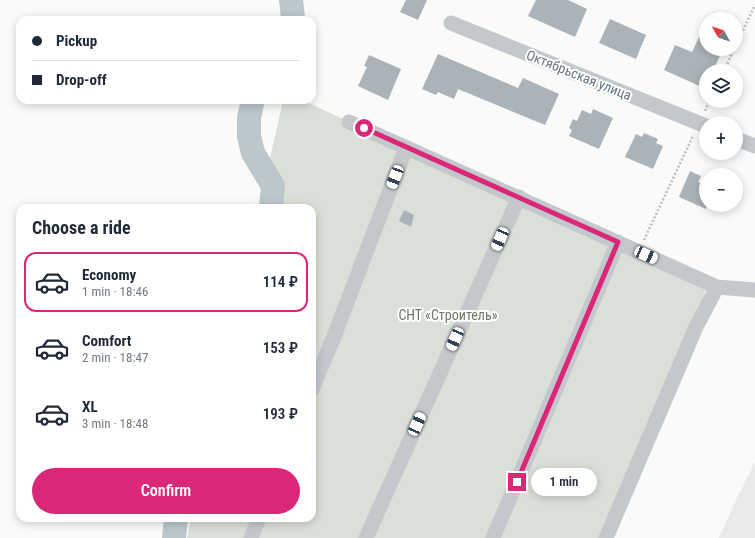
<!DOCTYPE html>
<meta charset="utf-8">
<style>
body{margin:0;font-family:"Roboto Condensed",sans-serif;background:#f2f2f3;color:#1f2937;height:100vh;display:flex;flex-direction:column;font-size:15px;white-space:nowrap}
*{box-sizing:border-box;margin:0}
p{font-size:13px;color:#747a83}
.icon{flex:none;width:22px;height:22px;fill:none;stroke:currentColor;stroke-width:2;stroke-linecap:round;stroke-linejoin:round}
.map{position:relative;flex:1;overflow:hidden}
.panel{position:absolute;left:16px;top:204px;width:300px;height:318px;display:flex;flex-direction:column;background:#fff;border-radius:12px;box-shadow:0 2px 10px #0003}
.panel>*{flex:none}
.hud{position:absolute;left:16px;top:16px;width:300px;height:88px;border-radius:12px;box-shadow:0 2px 10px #0003;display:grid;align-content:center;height:88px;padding:0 16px;background:#fff}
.needle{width:26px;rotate:310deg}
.controls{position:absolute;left:699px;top:12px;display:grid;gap:8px}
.controls a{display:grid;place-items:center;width:44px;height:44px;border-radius:50%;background:#fff;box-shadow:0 2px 10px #0003;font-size:20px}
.end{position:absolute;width:18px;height:18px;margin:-9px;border:5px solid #db2777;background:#fff;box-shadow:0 0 0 2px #fff}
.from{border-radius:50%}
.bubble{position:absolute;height:28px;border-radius:14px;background:#fff;box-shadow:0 2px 10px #0003;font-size:13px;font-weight:600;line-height:28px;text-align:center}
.car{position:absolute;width:12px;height:24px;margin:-12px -6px;border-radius:5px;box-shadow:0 0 3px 1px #0007;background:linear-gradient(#fff 24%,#345 0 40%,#fff 0 76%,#345 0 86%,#fff 0)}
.hud b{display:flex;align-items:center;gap:14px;height:38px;font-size:15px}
.hud b+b{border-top:1px solid #e0e1e3}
.hud i{width:10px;height:10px;background:#1f2937}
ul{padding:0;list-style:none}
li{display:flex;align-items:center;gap:12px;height:60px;margin:0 8px 6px;padding:0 8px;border:2px solid transparent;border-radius:12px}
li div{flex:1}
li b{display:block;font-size:15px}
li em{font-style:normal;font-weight:600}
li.selected{border-color:#db2777}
li>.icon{width:36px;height:36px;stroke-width:1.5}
h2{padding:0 16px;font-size:18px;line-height:48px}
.button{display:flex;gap:8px;margin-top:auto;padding:8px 16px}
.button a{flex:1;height:46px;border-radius:24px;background:#db2777;color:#fff;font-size:16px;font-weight:600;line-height:46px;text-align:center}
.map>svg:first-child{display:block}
</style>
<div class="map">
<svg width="755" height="538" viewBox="0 0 755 538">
<rect width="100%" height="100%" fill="#fafaf8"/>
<path fill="#e8e9e9" d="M755,462V538H719L737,498Z"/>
<path fill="#dadfd7" d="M283,100H302L707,288L602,538H187L191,518H312V208H259Z"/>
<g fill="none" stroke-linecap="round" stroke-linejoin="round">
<path stroke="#bbc7cb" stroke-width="24" d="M291,0L293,18L292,20
M253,100L249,118V136L253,153L273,186L271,208
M174,538L176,518"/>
</g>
<path fill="#aab3b9" d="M406,0H427L418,20L400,12Z
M536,0H568L587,9L575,37L528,16Z
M610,19L646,35L636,59L599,43Z
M706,22V49H723L713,71H706V89L664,70L675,45L692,52Z
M438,54L518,88L523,78L559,94L545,125L458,89L454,99L438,92L436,95L422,89Z
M369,55L401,69L388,100L358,86L367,67L364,66Z
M593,109L613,118L599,149L569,136L572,130L569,128L573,119L577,121L582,110L591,114Z
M644,133L658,139L656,143L663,146L653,169L625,157L636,134L642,137Z
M690,171L701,176L698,182L706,185V209L679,197Z
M404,210L414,215L411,227L399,221Z"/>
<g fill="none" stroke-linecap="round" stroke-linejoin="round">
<path stroke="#bbbfc2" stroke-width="2.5" stroke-dasharray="2 2" stroke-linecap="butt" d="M736,45L755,5
M724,71L734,49
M705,111L709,101
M644,240L693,136"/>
<path stroke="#c3c8cc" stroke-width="15" d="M451,23L706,126
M349,122L717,287L755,290
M736,139L755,146
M312,389L333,339L406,148
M251,538L259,518
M366,538L519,197
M493,538L618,242
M606,538L696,327L717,287"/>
</g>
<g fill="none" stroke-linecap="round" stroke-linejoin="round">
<path stroke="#db2777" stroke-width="5" d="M364,128L618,242L517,482"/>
</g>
<g text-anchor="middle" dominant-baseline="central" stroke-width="4" stroke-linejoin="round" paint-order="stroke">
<g font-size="14" fill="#657683" stroke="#fff">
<text transform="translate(579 75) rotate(22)">Октябрьская улица</text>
</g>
<g font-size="14" fill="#687a64" stroke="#fff">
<text x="448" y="315">СНТ «Строитель»</text>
</g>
</g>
</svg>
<div class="controls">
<a><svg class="needle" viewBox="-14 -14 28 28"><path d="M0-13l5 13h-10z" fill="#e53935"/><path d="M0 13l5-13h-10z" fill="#747a83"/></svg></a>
<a><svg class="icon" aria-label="layers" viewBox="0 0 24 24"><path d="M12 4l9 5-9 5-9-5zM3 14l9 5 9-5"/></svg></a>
<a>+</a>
<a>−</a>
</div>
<i class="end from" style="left:364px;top:128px"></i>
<i class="end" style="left:517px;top:482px"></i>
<div class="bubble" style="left:531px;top:468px;width:66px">1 min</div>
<i class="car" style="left:395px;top:177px;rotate:201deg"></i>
<i class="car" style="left:500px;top:239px;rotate:204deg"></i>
<i class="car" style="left:646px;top:255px;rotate:114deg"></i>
<i class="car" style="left:455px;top:339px;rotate:204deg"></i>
<i class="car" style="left:417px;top:424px;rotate:24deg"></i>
<div class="hud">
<b><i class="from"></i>Pickup</b>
<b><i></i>Drop-off</b>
</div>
<section class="panel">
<h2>Choose a ride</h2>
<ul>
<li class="selected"><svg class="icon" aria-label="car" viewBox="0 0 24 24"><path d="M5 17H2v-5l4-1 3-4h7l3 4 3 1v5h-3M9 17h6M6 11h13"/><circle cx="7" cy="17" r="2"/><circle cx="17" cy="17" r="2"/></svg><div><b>Economy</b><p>1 min · 18:46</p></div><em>114 ₽</em></li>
<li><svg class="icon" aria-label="car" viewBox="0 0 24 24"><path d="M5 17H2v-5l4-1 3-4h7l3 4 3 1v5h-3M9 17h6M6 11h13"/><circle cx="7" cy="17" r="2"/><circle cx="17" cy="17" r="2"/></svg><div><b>Comfort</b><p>2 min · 18:47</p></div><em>153 ₽</em></li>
<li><svg class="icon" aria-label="car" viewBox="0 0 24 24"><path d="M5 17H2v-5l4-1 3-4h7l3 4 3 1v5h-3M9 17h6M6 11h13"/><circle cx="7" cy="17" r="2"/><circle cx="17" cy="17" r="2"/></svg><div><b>XL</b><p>3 min · 18:48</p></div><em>193 ₽</em></li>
</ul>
<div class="button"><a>Confirm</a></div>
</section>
</div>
